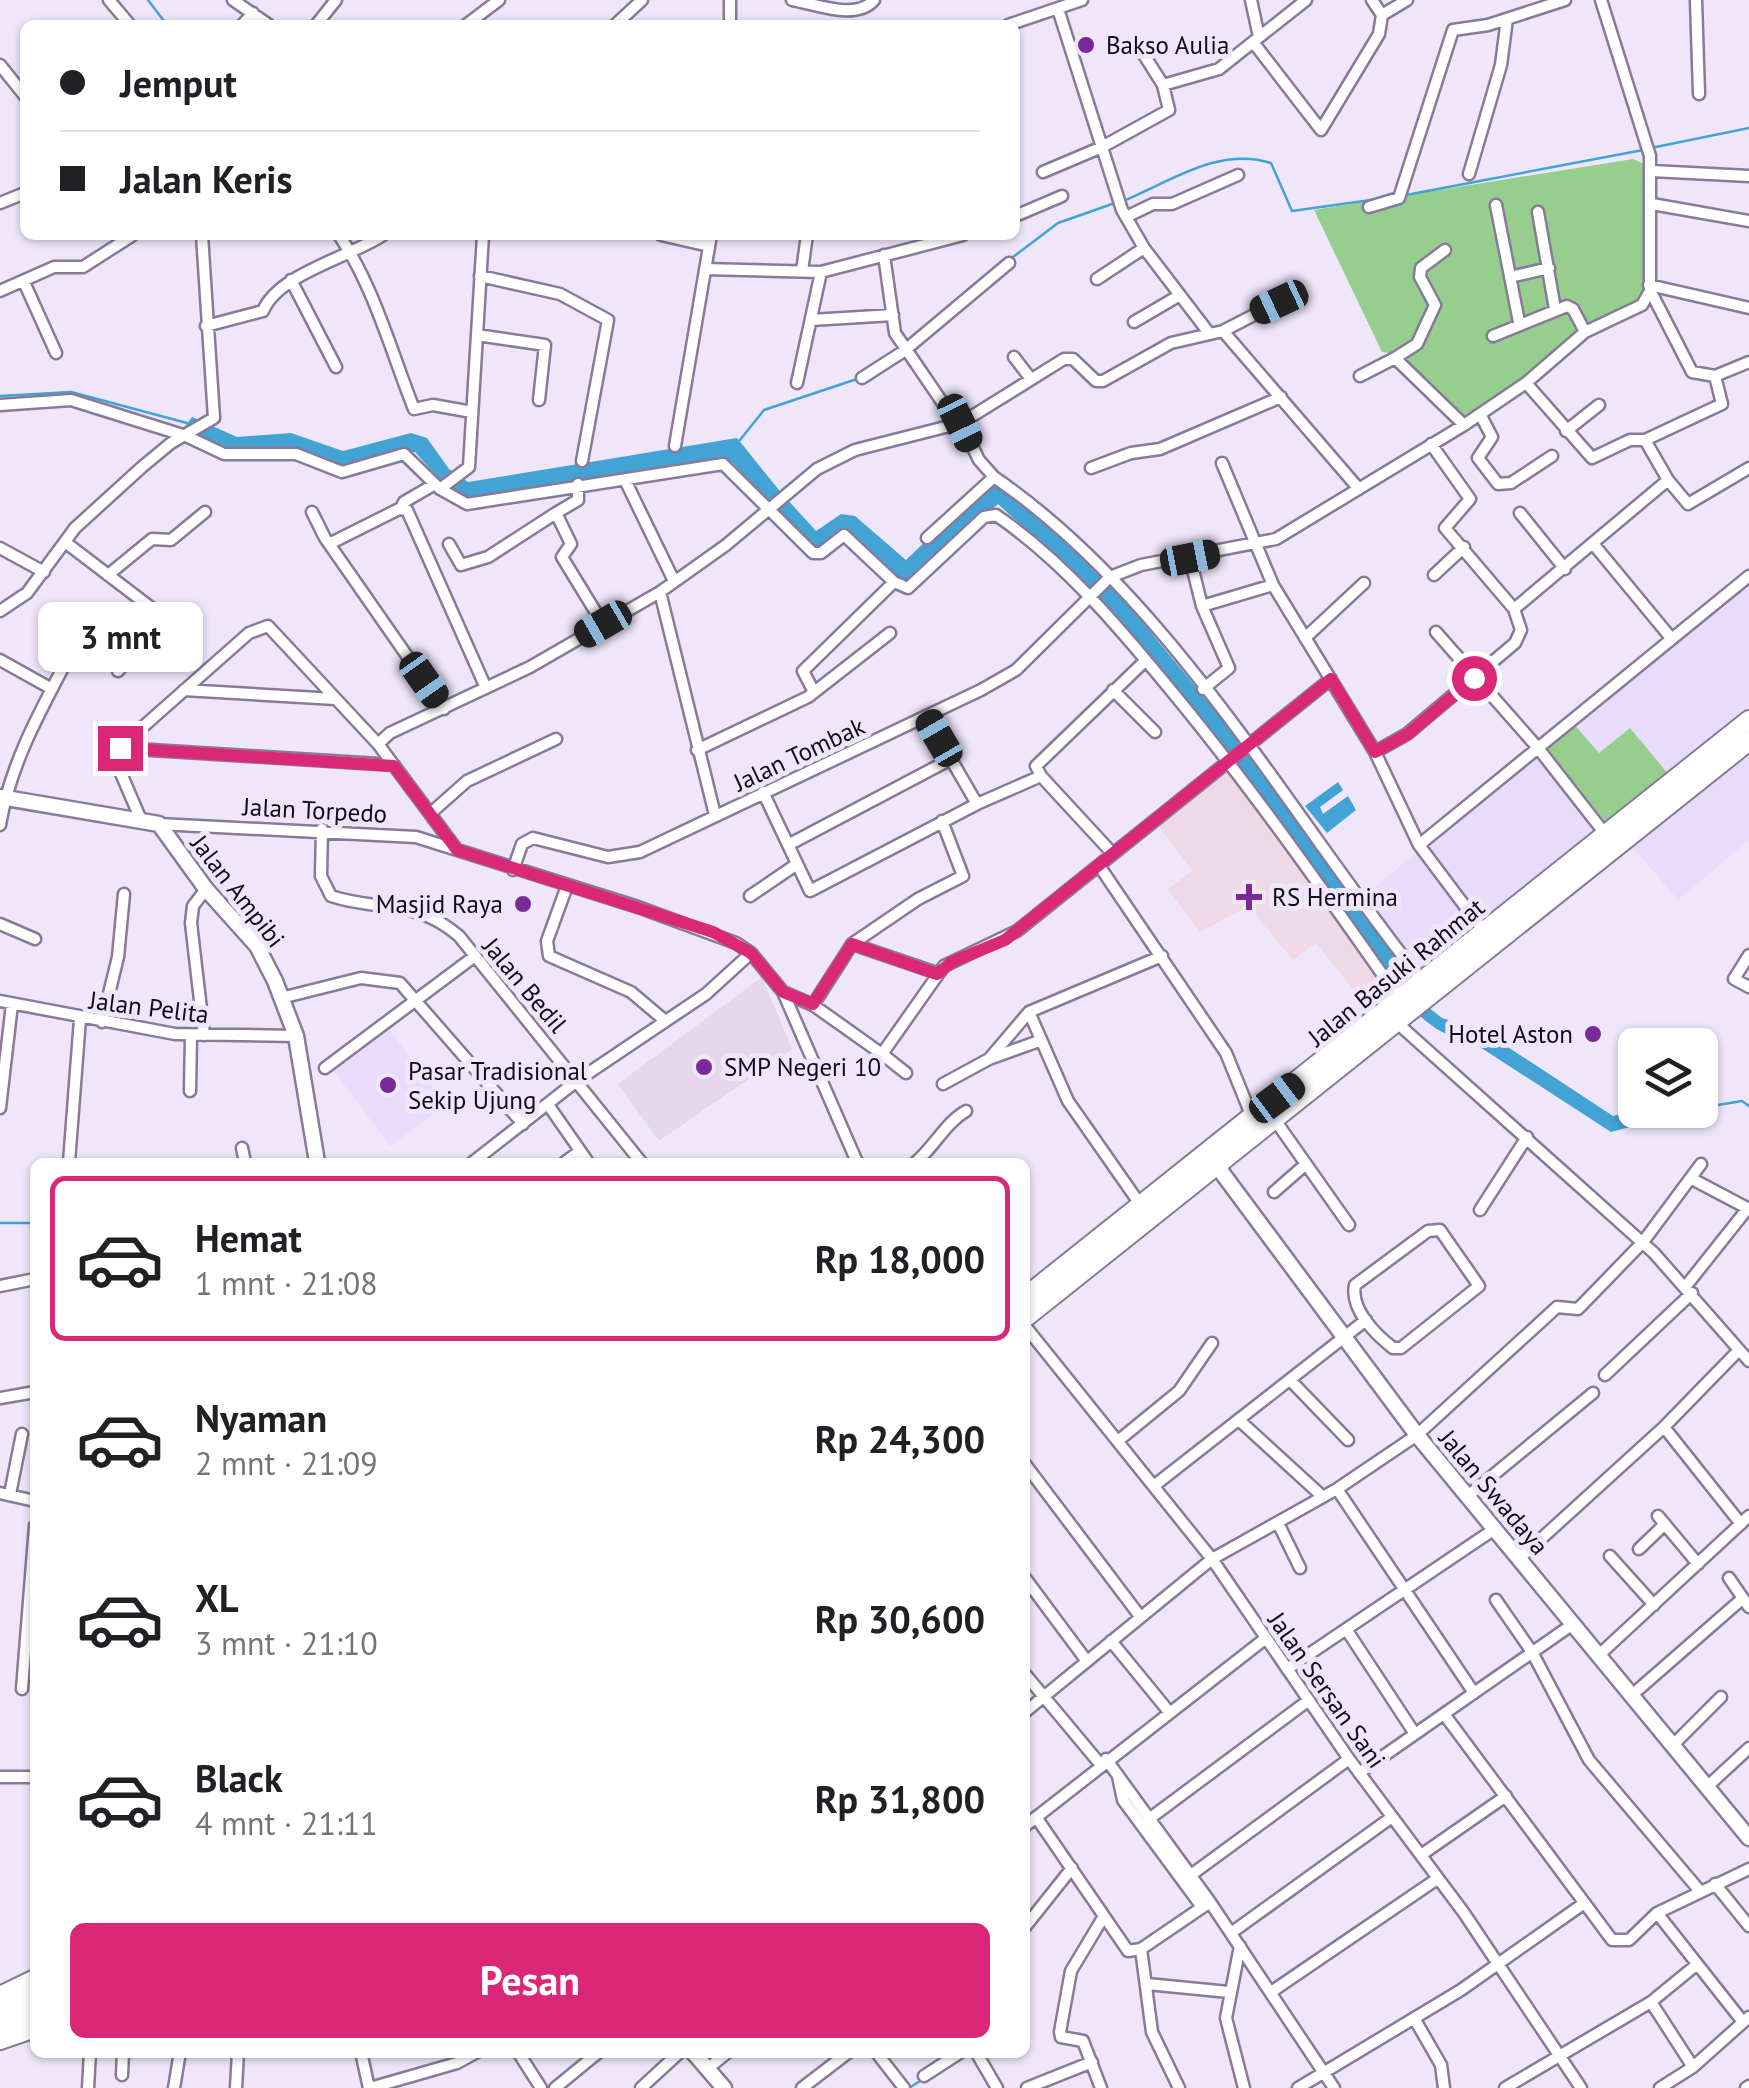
<!DOCTYPE html>
<html lang="id">
<meta charset="utf-8">
<style>
body{margin:0;font-family:"PT Sans",sans-serif;background:#f6f6f6;color:#202124;height:100vh;display:flex;flex-direction:column;font-size:38px;white-space:nowrap}
*{box-sizing:border-box;margin:0}
p{font-size:32px;color:#757577}
.icon{flex:none;width:55px;height:55px;fill:none;stroke:currentColor;stroke-width:2;stroke-linecap:round;stroke-linejoin:round}
.map{position:relative;flex:1;overflow:hidden}
.panel{position:absolute;left:30px;top:1158px;width:1000px;height:900px;display:flex;flex-direction:column;background:#fff;border-radius:15px;box-shadow:0 2px 8px #0004}
.panel>*{flex:none}
.hud{position:absolute;left:20px;top:20px;width:1000px;height:220px;border-radius:15px;box-shadow:0 2px 8px #0004;display:grid;align-content:center;height:220px;padding:0 40px;background:#fff}
.fabs{position:absolute;left:1618px;top:1028px;display:grid;gap:20px}
.fabs a{display:grid;place-items:center;width:100px;height:100px;border-radius:15px;background:#fff;box-shadow:0 2px 8px #0004;font-size:50px}
.end{position:absolute;width:45px;height:45px;margin:-22px;border:12px solid #db2777;background:#fff;box-shadow:0 0 0 5px #fff}
.from{border-radius:50%}
.bubble{position:absolute;height:70px;border-radius:15px;background:#fff;box-shadow:0 2px 8px #0004;font-size:32px;font-weight:700;line-height:70px;text-align:center}
.car{position:absolute;width:30px;height:60px;margin:-30px -15px;border-radius:12px;box-shadow:0 0 8px 2px #0007;background:linear-gradient(#222 24%,#8ab4d8 0 40%,#222 0 76%,#8ab4d8 0 86%,#222 0)}
.hud b{display:flex;align-items:center;gap:35px;height:95px;font-size:38px}
.hud b+b{border-top:2px solid #e0e0e0}
.hud i{width:25px;height:25px;background:#202124}
ul{padding:18px 0 0;list-style:none}
li{display:flex;align-items:center;gap:30px;height:165px;margin:0 20px 15px;padding:0 20px;border:5px solid transparent;border-radius:15px}
li div{flex:1}
li b{display:block;font-size:38px}
li em{font-style:normal;font-weight:700}
li.selected{border-color:#db2777}
li>.icon{width:90px;height:90px;stroke-width:1.5}
.button{display:flex;gap:20px;margin-top:auto;padding:20px 40px}
.button a{flex:1;height:115px;border-radius:15px;background:#db2777;color:#fff;font-size:40px;font-weight:700;line-height:115px;text-align:center}
.map>svg:first-child{display:block}
</style>
<div class="map">
<svg width="1749" height="2088" viewBox="0 0 1749 2088">
<rect width="100%" height="100%" fill="#efe6fa"/>
<path fill="#e9dbfb" d="M1749,579V712L1423,978L1364,896Z
M1749,746V840L1678,900L1631,845Z
M385,1024L446,1104L390,1146L330,1066Z"/>
<path fill="#e6d6e9" d="M762,977L792,1049L659,1141L618,1084Z"/>
<path fill="#f0d9e6" d="M1228,766L1397,1000L1375,1017L1316,943L1293,960L1248,906L1200,932L1167,889L1193,871L1156,824Z"/>
<path fill="#96cf8d" d="M1633,159L1651,167L1646,300L1587,329L1467,418L1402,355L1382,352L1314,210Z
M1573,723L1599,753L1630,728L1670,776L1609,826L1544,747Z"/>
<path fill="#42a3d4" d="M192,417L237,437L291,433L343,451L411,433L427,438L449,469L468,482L737,438L783,495L771,507L733,463L722,458L468,502L453,494L415,452L335,469L315,457L226,452L183,429Z
M1000,484L1105,578L1091,589L998,504L908,583L893,579L842,532L814,550L773,510L786,498L816,531L841,514L855,516L906,560L969,500Z
M1111,584L1242,743L1231,754L1096,594Z
M1246,749L1415,983L1402,993L1234,760Z
M1338,782L1343,790L1320,807L1323,814L1348,796L1356,810L1327,833L1305,806Z
M1428,1007L1442,1018L1485,1032L1613,1116L1636,1110L1641,1124L1611,1132L1466,1038C1446,1037 1435,1029 1420,1016Z"/>
<g fill="none" stroke-linecap="round" stroke-linejoin="round">
<path stroke="#42a3d4" stroke-width="2.5" d="M148,0L167,25
M1651,148L1749,128
M1406,195L1643,150
M1123,201C1170,182 1218,146 1271,163L1292,211L1378,199
M1009,260L1058,223L1115,203
M0,396L71,392L187,423
M740,440L764,410L857,379
M1700,1108L1742,1101L1749,1106
M1636,1117L1684,1110
M0,1223H35
M909,2088L920,2081"/>
<g stroke="#887a98" stroke-width="15">
<path id="street" d="M109,0L130,25
M233,0L269,25
M792,0C816,4 856,21 874,0
M1251,0L1259,37
M1372,0L1382,15
M1696,0L1699,94
M1058,9L1122,210L1144,248L1209,333
M242,25L253,13
M316,25L336,0
M466,25L499,0
M615,25L642,0
M730,25V0
M1008,25L1082,0
M1253,42L1321,130L1379,34L1382,15L1407,0
M0,65L25,96
M1163,85L1219,69L1306,0
M1652,171L1749,176
M1043,172L1102,147L1169,110L1163,85L1141,50
M1469,174L1501,65L1507,19
M0,203L25,193
M1652,204L1749,221
M1496,205L1519,322
M1369,207L1399,198L1453,30L1488,25L1565,0
M1538,212L1555,309
M1015,216L1062,196
M1126,217L1153,204H1172L1238,175
M339,235C374,287 391,351 414,409L433,405L472,412
M661,235L709,246
M884,255L895,333L957,424
M705,269L821,272L963,235
M802,271L807,235
M480,276L560,294L608,320L582,461
M1510,277L1549,268
M1097,279L1144,248
M291,280L336,367
M24,282L56,353
M1649,285L1749,308
M0,291L54,267H83L133,235
M811,320L893,315
M1134,322L1180,295
M206,326L263,311C278,274 348,258 383,235
M1223,331L1359,489
M477,335L545,345L539,400
M1493,336L1567,306L1573,309L1585,332
M1014,357L1031,379
M1395,358L1417,344L1435,305L1420,277L1421,268L1445,250
M1360,376L1395,358L1464,425
M1715,376L1749,362
M862,378L904,351L1009,263
M797,383L821,272
M0,405L71,400L186,436L224,454H296L342,472L404,454L440,489L467,504L723,464L813,553H821L844,535L894,582L908,588L984,517L996,515C1063,561 1118,626 1169,688C1252,788 1326,894 1401,1001
M1480,414L1492,437L1478,458L1498,484L1511,483L1552,456
M961,423L979,460L994,477C1171,598 1290,816 1423,982
M1566,431L1599,405
M1645,440L1722,404L1715,376L1692,372L1651,292
M1431,444L1470,499L1445,528L1514,609
M675,446L711,235
M1222,463L1273,585L1375,752L1419,845L1485,933
M1091,468L1131,453L1160,449L1281,397
M625,480L674,581
M1668,480L1688,504L1749,468
M578,484V500L556,513L571,544L562,557L603,624
M440,489L469,467L483,235
M401,508L404,502L435,484
M312,512L325,538L444,709
M1520,513L1565,569
M927,538L994,477
M65,542L158,613L143,642L118,671
M329,544L399,509L407,510L486,688
M449,544L461,565L488,557L556,513
M1595,546L1671,638
M0,548L44,572
M1190,558L1202,606L1229,668L1203,689
M108,575L152,539L171,540L205,512
M1434,575L1464,547
M660,592L715,815
M1202,606L1273,585
M0,611L27,593L75,528L142,467L171,443L214,418L202,235
M1436,632L1538,748L1606,835
M1305,638L1364,583
M0,660L52,689
M184,690L335,699
M1113,690L1155,732
M814,692L803,671L894,582
M378,744L390,733L530,667L660,592L726,545L817,469L855,450L961,423L1064,359H1073L1096,381H1103L1171,343L1223,331L1279,302
M119,748L394,765
M697,750L808,697L890,633
M1375,752L1407,734L1515,643L1521,630L1514,609L1668,480L1645,440H1630L1592,458L1526,383
M1041,776L1113,854
M763,792L810,891L977,804L926,716
M977,804L1041,776L1036,766L1146,660
M432,812L467,781L556,739
M141,820L120,771L119,748L249,633L268,626L378,744L457,850
M159,824L416,837L638,907L736,943L751,953L783,992L857,1162
M0,825C10,766 38,715 66,662
M322,829L321,876L331,896C379,912 415,898 459,936L641,1162
M788,845L951,759
M1419,845L1749,576
M1100,867L1226,1053L1252,1117
M513,870L522,844L533,838L608,857L640,852L981,690L1016,670L1110,577L1141,565L1276,539L1464,425L1526,383L1585,332L1642,305L1650,291V156L1601,0
M567,886L547,941L549,956L631,992L663,1019
M750,896L797,864
M0,924L35,939
M852,944L937,973
M1749,955L1734,979L1749,987
M783,992L813,1005L882,1054
M281,998L361,978L400,983L523,1124
M0,1001L175,1034L296,1036
M813,1005L852,944L918,899L963,876L942,821
M1029,1012L1068,1101L1142,1207
M102,1022L118,957L124,894
M1396,1022L1654,1253L1749,1361
M204,1035L191,923L193,906L206,889
M989,1059L1029,1012L1162,956
M325,1068L475,956
M906,1073L882,1054L944,966L1017,931L1331,679
M943,1084L989,1059L1039,1041
M190,1091L191,1035
M549,1106L588,1162
M0,1108L12,1004
M1275,1120L1349,1225
M242,1148L245,1162
M69,1162L80,1019
M473,1162L578,1080L706,994L751,953
M565,1162L580,1151
M916,1162C935,1146 945,1123 966,1111
M1694,1180L1749,1209
M1274,1192L1306,1164
M1480,1210L1527,1137
M1440,1230L1479,1286L1401,1348H1393C1375,1334 1350,1309 1355,1285L1428,1231Z
M0,1286L35,1279
M1686,1286L1748,1208
M1025,1326L1212,1559L1349,1759L1464,1913L1581,2088
M1605,1375L1692,1293
M1292,1382L1348,1440
M0,1398L35,1392
M1240,1421L1323,1497
M1664,1427L1741,1524
M1119,1440L1179,1391L1212,1343
M1025,1464L1139,1615
M1155,1485L1366,1320
M1337,1489L1474,1693
M0,1493L35,1501
M10,1494L22,1434
M1469,1495L1593,1393
M1658,1516L1698,1564
M1278,1523L1300,1568
M1639,1549L1665,1524
M1610,1556L1654,1605
M1520,1558L1664,1427L1739,1350
M1025,1578L1086,1660
M1729,1578L1749,1607
M1496,1600L1532,1652L1589,1760L1699,1890
M1346,1629L1415,1734
M1111,1641L1170,1713
M1599,1655L1749,1516
M1287,1669L1496,1528
M1025,1674L1100,1764
M22,1689L35,1526
M1632,1695L1742,1599
M1025,1712L1212,1559L1337,1489L1417,1435L1557,1307L1578,1309L1643,1242L1701,1164
M1444,1714L1612,1940H1629L1657,1913L1749,1869
M1674,1744L1721,1697
M1106,1759L1210,1902L1334,2088
M1359,1773L1573,1624
M1118,1776L1123,1800L1202,1907
M0,1777H35
M1709,1785L1749,1748
M1036,1817L1128,1951L1141,1949L1210,1902
M1149,1819L1309,1700
M1025,1826L1266,1638
M1421,1855L1506,1796
M1191,1875L1349,1759
M1715,1884L1749,1926
M1657,1913L1743,2022
M1025,1927L1072,1868
M1231,1933L1392,1817
M1240,1946L1226,2018L1244,2088
M1141,1949L1152,2032L1179,2088
M1147,1984L1229,1992
M1271,1992L1437,1879
M1651,2002L1693,2067
M1414,2018L1441,2065L1444,2088
M361,2052L369,2088
M518,2052L541,2088
M876,2052L904,2088
M976,2052L997,2088
M707,2069L728,2052
M122,2075L123,2052
M924,2076L961,2052
M88,2088L90,2052
M174,2088L180,2052
M236,2088L238,2052
M370,2088L457,2063L477,2052
M555,2088L599,2052
M641,2088L680,2052
M802,2088L849,2052
M1027,2088L1092,2062
M1101,2088L1083,2041L1061,2037L1060,2032L1071,1971L1104,1916
M1298,2088L1461,1990L1583,1904
M1505,2088L1651,2002L1695,1966
M1660,2088L1693,2067L1749,2017
M1746,2088L1749,2086"/>
</g>
<g stroke="#887a98" stroke-width="19">
<path id="secondary" d="M0,797L159,824L206,889L257,946L275,981L296,1036L317,1162
M1217,1166L1417,1435L1749,1838
M693,2052L724,2088"/>
</g>
<g stroke="#887a98" stroke-width="22">
<path id="highway" d="M1025,1297L1749,720
M1025,1318L1749,741
M0,1996L35,1979
M0,2009L35,1995
M0,2025L35,2011
M0,2040L35,2028"/>
</g>
<use href="#street" stroke="#fff" stroke-width="10"/>
<use href="#secondary" stroke="#fff" stroke-width="14"/>
<use href="#highway" stroke="#fff" stroke-width="18"/>
</g>
<g fill="none" stroke-linecap="round" stroke-linejoin="round">
<path stroke="#db2777" stroke-width="12" d="M120,748L394,766L457,850L713,932L751,953L783,992L813,1004L852,944L937,974L952,962L1005,940L1331,679L1375,752L1408,734L1474,678"/>
</g>
<g fill="#7a2999" stroke="#efe6fa" stroke-width="4">
<circle cx="1086" cy="45" r="10"/>
<path d="M1244 882h10v10h10v10h-10v10h-10v-10h-10v-10h10z"/>
<circle cx="523" cy="904" r="10"/>
<circle cx="1593" cy="1034" r="10"/>
<circle cx="704" cy="1067" r="10"/>
<circle cx="388" cy="1085" r="10"/>
</g>
<g text-anchor="middle" dominant-baseline="central" stroke-width="10" stroke-linejoin="round" paint-order="stroke">
<g font-size="25" fill="#110c16" stroke="#efe6fa" text-anchor="start">
<text x="1106" y="45">Bakso Aulia</text>
<text x="1272" y="897">RS Hermina</text>
<text x="503" y="904" text-anchor="end">Masjid Raya</text>
<text x="1573" y="1034" text-anchor="end">Hotel Aston</text>
<text x="724" y="1067">SMP Negeri 10</text>
<text x="408" y="1071">Pasar Tradisional<tspan x="408" dy="29">Sekip Ujung</tspan></text>
</g>
<g font-size="25" fill="#110c16" stroke="#efe6fa">
<text transform="translate(799 754) rotate(-25)">Jalan Tombak</text>
<text transform="translate(315 810) rotate(3)">Jalan Torpedo</text>
<text transform="translate(238 891) rotate(52)">Jalan Ampibi</text>
<text transform="translate(1396 972) rotate(-39)">Jalan Basuki Rahmat</text>
<text transform="translate(525 985) rotate(50)">Jalan Bedil</text>
<text transform="translate(149 1007) rotate(7)">Jalan Pelita</text>
<text transform="translate(1494 1492) rotate(50)">Jalan Swadaya</text>
<text transform="translate(1327 1690) rotate(55)">Jalan Sersan Sani</text>
</g>
</g>
</svg>
<div class="fabs">
<a><svg class="icon" aria-label="layers" viewBox="0 0 24 24"><path d="M12 4l9 5-9 5-9-5zM3 14l9 5 9-5"/></svg></a>
</div>
<i class="end from" style="left:1474px;top:678px"></i>
<i class="end" style="left:120px;top:748px"></i>
<div class="bubble" style="left:38px;top:602px;width:165px">3 mnt</div>
<i class="car" style="left:1279px;top:302px;rotate:245deg"></i>
<i class="car" style="left:960px;top:423px;rotate:154deg"></i>
<i class="car" style="left:1190px;top:558px;rotate:79deg"></i>
<i class="car" style="left:603px;top:624px;rotate:240deg"></i>
<i class="car" style="left:424px;top:680px;rotate:145deg"></i>
<i class="car" style="left:939px;top:738px;rotate:330deg"></i>
<i class="car" style="left:1277px;top:1098px;rotate:53deg"></i>
<div class="hud">
<b><i class="from"></i>Jemput</b>
<b><i></i>Jalan Keris</b>
</div>
<section class="panel">
<ul>
<li class="selected"><svg class="icon" aria-label="car" viewBox="0 0 24 24"><path d="M5 17H2v-5l4-1 3-4h7l3 4 3 1v5h-3M9 17h6M6 11h13"/><circle cx="7" cy="17" r="2"/><circle cx="17" cy="17" r="2"/></svg><div><b>Hemat</b><p>1 mnt · 21:08</p></div><em>Rp 18,000</em></li>
<li><svg class="icon" aria-label="car" viewBox="0 0 24 24"><path d="M5 17H2v-5l4-1 3-4h7l3 4 3 1v5h-3M9 17h6M6 11h13"/><circle cx="7" cy="17" r="2"/><circle cx="17" cy="17" r="2"/></svg><div><b>Nyaman</b><p>2 mnt · 21:09</p></div><em>Rp 24,300</em></li>
<li><svg class="icon" aria-label="car" viewBox="0 0 24 24"><path d="M5 17H2v-5l4-1 3-4h7l3 4 3 1v5h-3M9 17h6M6 11h13"/><circle cx="7" cy="17" r="2"/><circle cx="17" cy="17" r="2"/></svg><div><b>XL</b><p>3 mnt · 21:10</p></div><em>Rp 30,600</em></li>
<li><svg class="icon" aria-label="car" viewBox="0 0 24 24"><path d="M5 17H2v-5l4-1 3-4h7l3 4 3 1v5h-3M9 17h6M6 11h13"/><circle cx="7" cy="17" r="2"/><circle cx="17" cy="17" r="2"/></svg><div><b>Black</b><p>4 mnt · 21:11</p></div><em>Rp 31,800</em></li>
</ul>
<div class="button"><a>Pesan</a></div>
</section>
</div>
